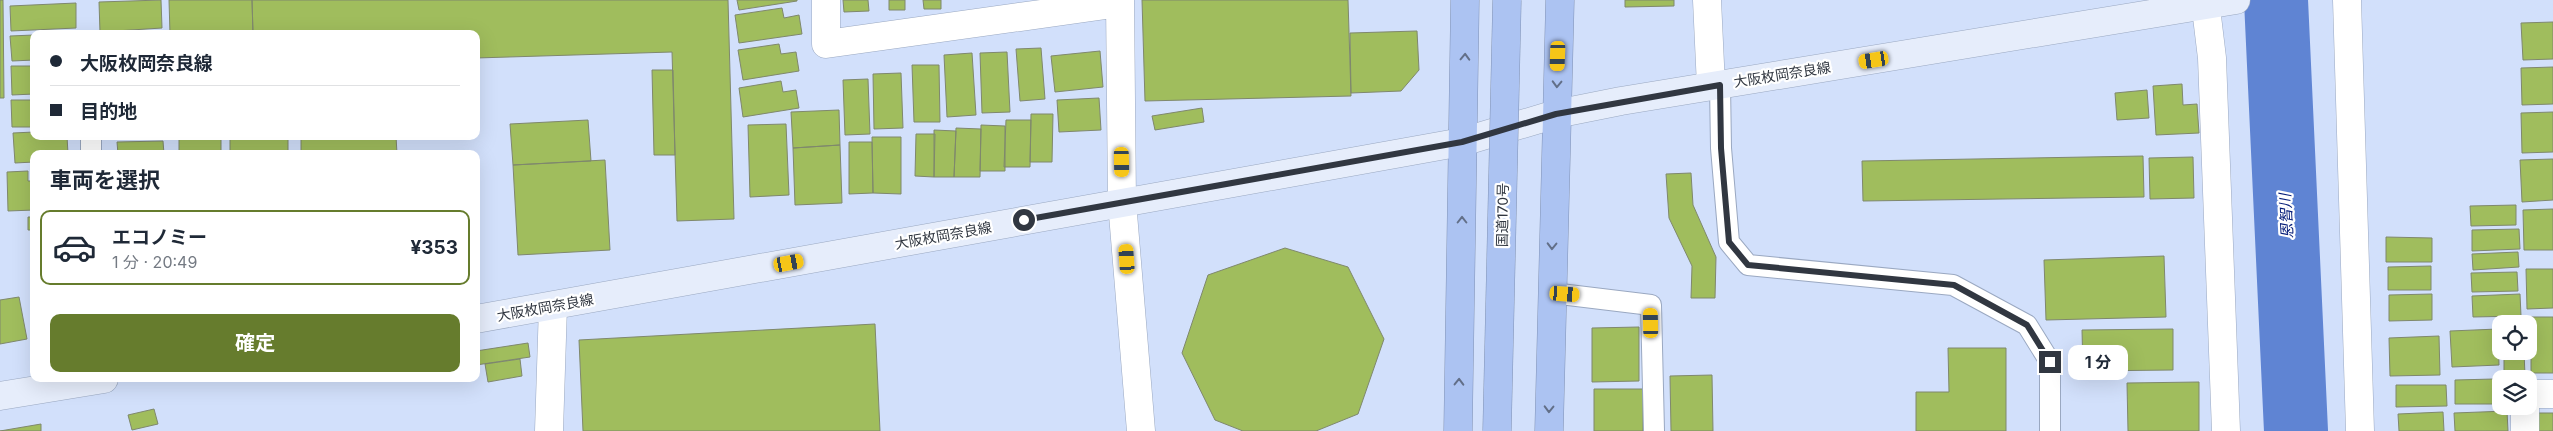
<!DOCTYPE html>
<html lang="ja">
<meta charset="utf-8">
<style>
body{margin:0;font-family:Inter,"Noto Sans JP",sans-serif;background:#f6f6f7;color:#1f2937;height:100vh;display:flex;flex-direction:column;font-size:19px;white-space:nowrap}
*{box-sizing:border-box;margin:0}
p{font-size:16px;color:#747a83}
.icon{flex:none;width:28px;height:28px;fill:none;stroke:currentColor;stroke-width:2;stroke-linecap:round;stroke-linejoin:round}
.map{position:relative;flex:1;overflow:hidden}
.panel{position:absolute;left:30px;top:150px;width:450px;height:232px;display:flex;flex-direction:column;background:#fff;border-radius:10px;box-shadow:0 5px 20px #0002}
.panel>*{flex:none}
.banner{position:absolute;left:30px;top:30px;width:450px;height:110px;border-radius:10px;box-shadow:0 5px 20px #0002;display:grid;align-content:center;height:110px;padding:0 20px;background:#fff}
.buttons{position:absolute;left:2492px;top:315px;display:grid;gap:10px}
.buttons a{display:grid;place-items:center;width:45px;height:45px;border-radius:10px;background:#fff;box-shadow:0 5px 20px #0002;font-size:25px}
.end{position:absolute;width:22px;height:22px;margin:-11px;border:6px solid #313741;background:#fff;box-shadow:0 0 0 2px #fff}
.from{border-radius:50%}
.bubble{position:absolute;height:35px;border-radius:10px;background:#fff;box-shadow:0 5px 20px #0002;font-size:16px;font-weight:700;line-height:35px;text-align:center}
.car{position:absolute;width:15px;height:30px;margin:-15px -8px;border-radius:6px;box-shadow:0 0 4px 1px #0007;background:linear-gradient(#f5c518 24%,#345 0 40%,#f5c518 0 76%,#345 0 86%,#f5c518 0)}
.banner b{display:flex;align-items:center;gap:18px;height:48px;font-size:19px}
.banner b+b{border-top:1px solid #e0e1e3}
.banner i{width:12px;height:12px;background:#1f2937}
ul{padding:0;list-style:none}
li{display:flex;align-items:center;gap:15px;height:75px;margin:0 10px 8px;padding:0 10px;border:2px solid transparent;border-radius:10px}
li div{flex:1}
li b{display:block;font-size:19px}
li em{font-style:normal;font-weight:700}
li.selected{border-color:#667c2d}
li>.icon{width:45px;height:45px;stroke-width:1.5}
h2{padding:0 20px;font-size:22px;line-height:60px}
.cta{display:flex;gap:10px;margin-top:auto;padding:10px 20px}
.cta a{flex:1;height:58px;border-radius:10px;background:#667c2d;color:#fff;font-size:20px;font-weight:700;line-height:58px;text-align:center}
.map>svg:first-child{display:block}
</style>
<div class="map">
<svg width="2553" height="431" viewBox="0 0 2553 431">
<rect width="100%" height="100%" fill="#d2e0fb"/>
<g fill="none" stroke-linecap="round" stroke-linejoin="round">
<path stroke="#5f84d3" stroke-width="64" d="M2276,0L2296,431"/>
</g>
<path fill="#a0bd5d" stroke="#7f886d" d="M0,0H3L4,98H0Z
M161,0L162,28L100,32L99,2Z
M169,0H252L253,34H170Z
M252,0H728L734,219L677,221L672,52L476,58V34H253Z
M737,0H797V1L739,10Z
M843,0H868L869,11L844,12Z
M889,0H905V10H889Z
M923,0H941V9H924Z
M1142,0H1348L1351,96L1145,101Z
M1625,0H1674V6L1625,7Z
M76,3V28L11,31L10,6Z
M782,8L784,18L799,15L802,34L739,43L735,15Z
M2553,22V59L2523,60L2521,23Z
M1417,31L1419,70L1401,91L1351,93L1350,33Z
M34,35V60L12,61L10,36Z
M779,44L781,54L796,52L799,71L743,80L738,50Z
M1041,48L1045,99L1020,101L1016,49Z
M1100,51L1103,87L1055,92L1051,56Z
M1007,52L1010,112L982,113L980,53Z
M972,53L976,115L947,117L944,55Z
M912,65H939L940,122H914Z
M11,66H34V94L12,95Z
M2553,67V104L2522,105L2521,68Z
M652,70H673L675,155H654Z
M901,73L903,128L874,129L873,74Z
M868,79L870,134L845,135L843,80Z
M781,81L783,92L796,90L799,108L743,117L739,88Z
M2182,84L2183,105L2197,104L2199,133L2156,135L2153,86Z
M2147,90L2149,118L2117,120L2115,93Z
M1099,98L1101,130L1059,132L1057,100Z
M11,100H34V127H12Z
M1202,108L1204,122L1155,130L1152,116Z
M839,110L840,145L793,148L791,112Z
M2553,112V152L2522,153L2521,113Z
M1031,114H1053L1052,162H1030Z
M588,120L591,161L513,165L510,124Z
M1006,120H1031L1030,167H1004Z
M786,124L789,195L750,197L748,125Z
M981,125L1005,126V171H980Z
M956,128L981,129L980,177H954Z
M934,130L956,131L954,177H934Z
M34,132V136H67L68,154H34V162L15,163L13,133Z
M916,134H935L934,177L915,176Z
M179,136H221V154H179Z
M230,136H288V154H230Z
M301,136H396L397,154H366V151H357L301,152Z
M872,137H901V194L873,193Z
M163,141L164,154H118L117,142Z
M849,142H872L873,193L849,194Z
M840,145L842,203L795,205L793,148Z
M2143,156L2144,197L1863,201L1862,161Z
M2193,157L2194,198L2150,199L2149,158Z
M2553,159V200L2522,202L2520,160Z
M605,160L610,250L518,255L513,165Z
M28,171V181H34V210L8,211L7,172Z
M1691,173L1693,205L1716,257L1715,298H1691L1692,266L1669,218L1666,174Z
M2516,205V225L2471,226L2470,206Z
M2553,209V250H2524L2523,210Z
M28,217H34V230H28Z
M2519,229L2520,249L2472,251V230Z
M2386,237L2432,238V262H2386Z
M1285,248L1348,267L1384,339L1358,414L1316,431H1243L1215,420L1182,353L1208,275Z
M2518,252L2519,267L2473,270L2472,254Z
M2164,256L2166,317L2046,320L2044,260Z
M2431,266V290H2388V267Z
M2526,269H2553V308L2527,309Z
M2517,272L2518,291L2472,292L2471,273Z
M2432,294V320L2389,321V295Z
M2520,294L2521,316L2473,317L2472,296Z
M19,297L27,339L0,344V300Z
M2531,317H2553V373H2531Z
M875,324L880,431H583L579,340Z
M1639,327V381L1592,382V328Z
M2173,329V370L2083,371L2082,330Z
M2498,329L2499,365L2452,367L2450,331Z
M2439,336L2440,375L2390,376L2389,338Z
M528,343L530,357L476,365V351Z
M1948,348H2006V431H1916V392H1949Z
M2504,351H2524L2525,376H2504Z
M520,359L522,376L488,382L485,364Z
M1712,375L1713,431H1671L1670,376Z
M2494,379V404H2455V380Z
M2199,382V431H2128L2127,383Z
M2396,385H2446L2447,406L2396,407Z
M1594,389H1643V431H1594Z
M154,409L158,424L132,430L128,415Z
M2507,411L2508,431H2455L2454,413Z
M2443,412L2444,431H2399L2398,414Z
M2537,413H2553V431H2538Z
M41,424V431H0Z"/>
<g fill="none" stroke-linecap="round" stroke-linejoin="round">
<g stroke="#9aa8c1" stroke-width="22">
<path id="lane" d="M1720,85L1721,148L1729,242L1748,265L1953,285L2027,325L2050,362V431
M91,136V154
M1552,293L1651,305L1654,431"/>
</g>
<g stroke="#9aa8c1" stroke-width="29">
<path id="street" d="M826,0V44L1120,3
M1120,0L1122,202L1141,431
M1707,0L1711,86
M2205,0L2212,58L2226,431
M2347,0L2360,431
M2529,394H2553
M2525,406V431
M549,431L553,306"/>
</g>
<g stroke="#9aa8c1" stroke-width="29">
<path id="secondary" d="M476,319L1462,142L1556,114L1621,101L2236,0
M0,396L104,379"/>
</g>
<g stroke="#8192b4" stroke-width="29">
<path id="highway" d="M1458,431L1465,0
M1549,431L1560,0"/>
</g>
<use href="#lane" stroke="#fff" stroke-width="20"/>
<use href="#street" stroke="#fff" stroke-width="28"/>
<use href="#secondary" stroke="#e6edfb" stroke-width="28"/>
<use href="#highway" stroke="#acc3f2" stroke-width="28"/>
<g stroke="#8192b4" stroke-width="29" stroke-linecap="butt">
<path id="highway-bridge" d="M1497,431L1507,0"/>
</g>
<use href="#highway-bridge" stroke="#acc3f2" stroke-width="28"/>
</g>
<defs><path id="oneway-chevron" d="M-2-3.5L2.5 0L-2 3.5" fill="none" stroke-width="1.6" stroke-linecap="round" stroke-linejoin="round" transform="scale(1.25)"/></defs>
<g stroke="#626f88">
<use href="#oneway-chevron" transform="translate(1465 57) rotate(-88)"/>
<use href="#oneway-chevron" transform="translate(1557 84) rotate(92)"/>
<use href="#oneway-chevron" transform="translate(1462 220) rotate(-90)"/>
<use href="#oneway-chevron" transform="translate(1552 246) rotate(91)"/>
<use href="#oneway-chevron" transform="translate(1459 382) rotate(-89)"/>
<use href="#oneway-chevron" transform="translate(1549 409) rotate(91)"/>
</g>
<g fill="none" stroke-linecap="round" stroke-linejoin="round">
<path stroke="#313741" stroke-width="6" d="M1024,220L1462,142L1556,114L1720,85L1721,148L1729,242L1748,265L1954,285L2027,325L2050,362"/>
</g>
<g text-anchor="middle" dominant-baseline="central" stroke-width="4.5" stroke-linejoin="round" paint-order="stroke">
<g font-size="14" fill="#313741" stroke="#fff">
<text transform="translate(1782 74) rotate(-9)">大阪枚岡奈良線</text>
<text transform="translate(1502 215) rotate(-89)">国道170号</text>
<text transform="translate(943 235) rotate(-10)">大阪枚岡奈良線</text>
<text transform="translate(545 307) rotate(-10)">大阪枚岡奈良線</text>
</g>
<g font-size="15" font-style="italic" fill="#021a77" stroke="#fff">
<text transform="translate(2286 216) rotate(-93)">恩智川</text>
</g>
</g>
</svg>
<div class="buttons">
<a><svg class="icon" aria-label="locate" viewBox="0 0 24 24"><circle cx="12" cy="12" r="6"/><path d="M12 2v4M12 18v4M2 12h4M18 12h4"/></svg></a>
<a><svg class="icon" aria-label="layers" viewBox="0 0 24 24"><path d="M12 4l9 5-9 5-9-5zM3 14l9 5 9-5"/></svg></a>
</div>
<i class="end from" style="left:1024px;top:220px"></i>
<i class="end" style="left:2050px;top:362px"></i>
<div class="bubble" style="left:2068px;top:345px;width:60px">1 分</div>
<i class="car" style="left:1558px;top:56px;rotate:182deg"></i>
<i class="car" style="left:1874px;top:60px;rotate:261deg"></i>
<i class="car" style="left:1122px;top:162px;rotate:179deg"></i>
<i class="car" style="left:1127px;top:259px;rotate:356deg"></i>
<i class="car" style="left:789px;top:263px;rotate:80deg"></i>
<i class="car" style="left:1565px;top:294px;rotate:94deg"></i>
<i class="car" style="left:1651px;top:323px;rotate:359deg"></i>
<div class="banner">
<b><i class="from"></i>大阪枚岡奈良線</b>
<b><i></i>目的地</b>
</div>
<section class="panel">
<h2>車両を選択</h2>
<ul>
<li class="selected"><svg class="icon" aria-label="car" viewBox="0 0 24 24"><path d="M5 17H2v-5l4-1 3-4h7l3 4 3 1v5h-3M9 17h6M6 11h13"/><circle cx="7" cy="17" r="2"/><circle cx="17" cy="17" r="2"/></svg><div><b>エコノミー</b><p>1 分 · 20:49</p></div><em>¥353</em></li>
</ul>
<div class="cta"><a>確定</a></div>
</section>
</div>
